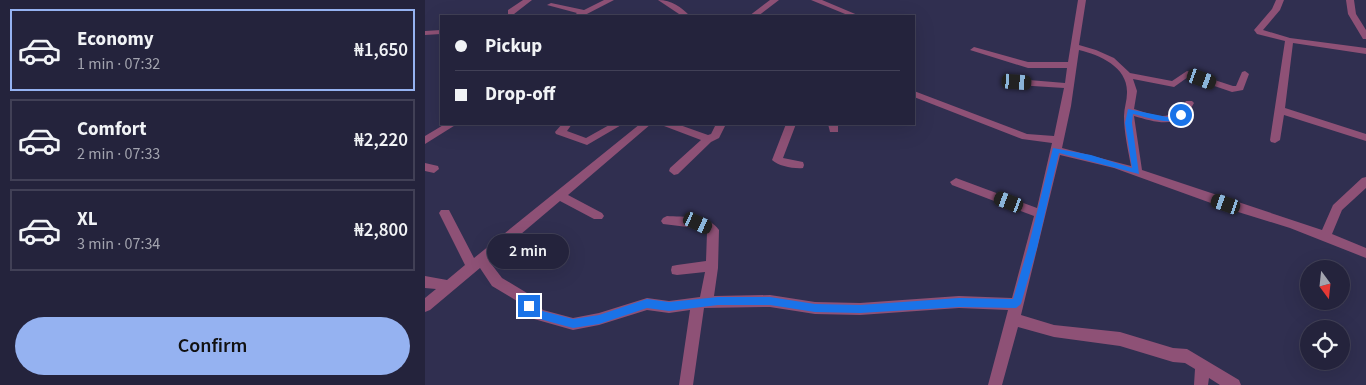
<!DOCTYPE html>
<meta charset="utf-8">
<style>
body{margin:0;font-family:"Source Sans 3",sans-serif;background:#302f47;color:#f1f3f6;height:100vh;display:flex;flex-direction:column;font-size:19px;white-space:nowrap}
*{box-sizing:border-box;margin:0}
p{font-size:16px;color:#a3a4af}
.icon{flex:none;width:28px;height:28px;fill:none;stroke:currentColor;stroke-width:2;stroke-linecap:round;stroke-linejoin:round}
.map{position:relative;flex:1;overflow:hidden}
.panel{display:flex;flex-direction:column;background:#24233c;width:425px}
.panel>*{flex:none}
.banner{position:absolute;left:15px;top:15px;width:475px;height:110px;border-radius:0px;box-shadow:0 5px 20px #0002,0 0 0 1px #414056;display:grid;align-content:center;height:110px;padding:0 15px;background:#24233c}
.needle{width:32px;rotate:165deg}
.controls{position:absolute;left:875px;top:260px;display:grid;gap:10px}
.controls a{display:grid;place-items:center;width:50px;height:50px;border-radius:50%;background:#24233c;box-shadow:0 5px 20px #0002,0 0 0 1px #414056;font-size:25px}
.end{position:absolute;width:22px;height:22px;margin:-11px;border:6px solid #1a73e8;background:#fff;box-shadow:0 0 0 2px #fff}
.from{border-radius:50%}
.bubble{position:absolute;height:35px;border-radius:18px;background:#24233c;box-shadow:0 5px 20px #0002,0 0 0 1px #414056;font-size:16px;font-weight:600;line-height:35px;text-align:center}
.car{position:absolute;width:15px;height:30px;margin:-15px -8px;border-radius:6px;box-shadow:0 0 4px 1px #0007;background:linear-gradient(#222 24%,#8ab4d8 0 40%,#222 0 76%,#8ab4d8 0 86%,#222 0)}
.banner b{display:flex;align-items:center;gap:18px;height:48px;font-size:19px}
.banner b+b{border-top:1px solid #414056}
.banner i{width:12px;height:12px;background:#f1f3f6}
ul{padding:9px 0 0;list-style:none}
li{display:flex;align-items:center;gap:15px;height:82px;margin:0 10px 8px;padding:0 5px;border:2px solid #414056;border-radius:0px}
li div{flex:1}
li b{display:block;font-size:19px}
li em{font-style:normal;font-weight:600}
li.selected{border-color:#95b2f1}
li>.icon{width:45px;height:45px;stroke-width:1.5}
.cta{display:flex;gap:10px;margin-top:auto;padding:10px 15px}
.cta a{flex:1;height:58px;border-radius:30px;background:#95b2f1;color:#111;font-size:20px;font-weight:600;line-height:58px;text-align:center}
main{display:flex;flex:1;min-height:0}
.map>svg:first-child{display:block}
</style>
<main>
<section class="panel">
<ul>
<li class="selected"><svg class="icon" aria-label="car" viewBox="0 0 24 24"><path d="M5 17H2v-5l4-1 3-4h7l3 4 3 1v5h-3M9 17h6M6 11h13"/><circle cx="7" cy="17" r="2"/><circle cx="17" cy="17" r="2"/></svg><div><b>Economy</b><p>1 min · 07:32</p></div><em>₦1,650</em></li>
<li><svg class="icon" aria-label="car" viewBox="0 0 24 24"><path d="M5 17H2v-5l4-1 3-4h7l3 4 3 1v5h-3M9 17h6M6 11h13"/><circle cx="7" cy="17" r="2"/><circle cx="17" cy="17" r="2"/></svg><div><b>Comfort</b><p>2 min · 07:33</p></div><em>₦2,220</em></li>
<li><svg class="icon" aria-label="car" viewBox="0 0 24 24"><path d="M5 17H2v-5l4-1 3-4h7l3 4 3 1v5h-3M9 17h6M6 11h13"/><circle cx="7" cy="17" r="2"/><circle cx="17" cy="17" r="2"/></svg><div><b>XL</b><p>3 min · 07:34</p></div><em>₦2,800</em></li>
</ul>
<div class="cta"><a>Confirm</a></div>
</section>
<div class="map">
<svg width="941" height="385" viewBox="0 0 941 385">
<rect width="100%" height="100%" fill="#302f50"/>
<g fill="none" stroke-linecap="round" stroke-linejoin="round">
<path fill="#8e5176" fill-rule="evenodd" d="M98,0H107L89,14H83V10Z
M179,0H189L158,16H148L152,13L122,5L126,3L159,10Z
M233,0C247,0 256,7 265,16H257Z
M345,0H354L333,16H324Z
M386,0H397L435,16H425Z
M653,0H661L654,45L671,50L689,58L705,73L747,81L762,71L808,86H811L817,72L820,71L824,74L818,90L807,92L763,77L749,87L708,79L712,91L709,109C731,116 747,123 761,101H767L769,103C755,130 733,123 709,116L717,170L897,230L908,205L937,178L941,177V188L917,210L907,234L941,248V258L865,228L797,207L689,168L635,155L596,315L629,325L695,332L748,348L762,349L814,380L816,385H795L784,378L783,385H769L770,369L760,363L748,362L695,346L629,337L593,327L577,385H563L583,310L534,308L435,315L390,314L345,307L279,308L268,385H254L265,310L244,313L222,310L174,325L148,330L109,319L92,301L67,286L55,268L5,310L0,312V298L11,289L0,288V276L22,280L40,265L14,213L16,210H24L49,258L215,124H226L143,195L177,213L179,216L177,219H169L135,201L64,261L77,278L102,293L118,310L148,318L174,313L222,298L244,301L275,297L280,272L252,275L247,274L246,270L247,266L252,265L281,261L282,232L271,228L238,224L236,221L238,218L242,216C257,217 285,215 294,230L293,268L289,296L345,295L390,302L435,303L534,296L587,298L609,216L527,185L525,182L531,178L612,208L627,143L597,139L489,97V91L602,134L629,136L639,88L592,85L587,82L592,79L640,83L642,68H603L545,50L549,47L603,62H643ZM654,50C675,55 703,67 702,93C702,101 699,108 699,116C699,133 703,149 706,166L637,148L646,106Z
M851,0H859L855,10L838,30L865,38L941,48V54L868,43L860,108L941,134V141L859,115L855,140L850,143L846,142L845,140L860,41L832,34L829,30L847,9Z
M921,0H929L931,14L941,30V39H938L923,14Z
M16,30V34L0,35V31Z
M20,124H32L0,144V136Z
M137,124H147L142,131L161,138L186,124H198L162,145L131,134L130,132Z
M238,124H252L283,135L286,134L291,124H301L294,138L286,142L253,174L249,175L244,171L245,168L276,140L239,126Z
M361,124H371L358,158L378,162L379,165L378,168C369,169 353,166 347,160Z
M403,124H413V132H405Z
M0,163L13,166L14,169L9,173L0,171Z"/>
</g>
<path fill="#1a73e8" d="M703,109L742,117L756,113L760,115C748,128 723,117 708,114L707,123L714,174L634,153L612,248L596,304L591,308L534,307L435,313L390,312L345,305H293L244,311L222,308L174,324L148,328L111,318L99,306L104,302L117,311L148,319L174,315L222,299L244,302L293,297H345L390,304L435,305L534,298L588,299L603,248L628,148L666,155L707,168L700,123Z"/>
</svg>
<div class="controls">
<a><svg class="needle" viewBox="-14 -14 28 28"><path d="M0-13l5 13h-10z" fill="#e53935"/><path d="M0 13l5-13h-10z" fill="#a3a4af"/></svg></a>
<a><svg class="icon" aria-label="locate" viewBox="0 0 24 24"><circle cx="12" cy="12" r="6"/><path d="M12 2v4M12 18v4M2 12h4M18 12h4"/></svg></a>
</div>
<i class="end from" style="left:756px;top:115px"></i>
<i class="end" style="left:104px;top:306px"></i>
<div class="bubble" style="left:62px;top:234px;width:82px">2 min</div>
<i class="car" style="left:777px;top:79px;rotate:110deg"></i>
<i class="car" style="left:592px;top:82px;rotate:94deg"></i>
<i class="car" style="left:584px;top:202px;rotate:291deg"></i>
<i class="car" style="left:801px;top:204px;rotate:289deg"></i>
<i class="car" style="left:273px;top:223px;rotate:115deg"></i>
<div class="banner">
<b><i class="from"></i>Pickup</b>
<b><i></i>Drop-off</b>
</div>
</div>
</main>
